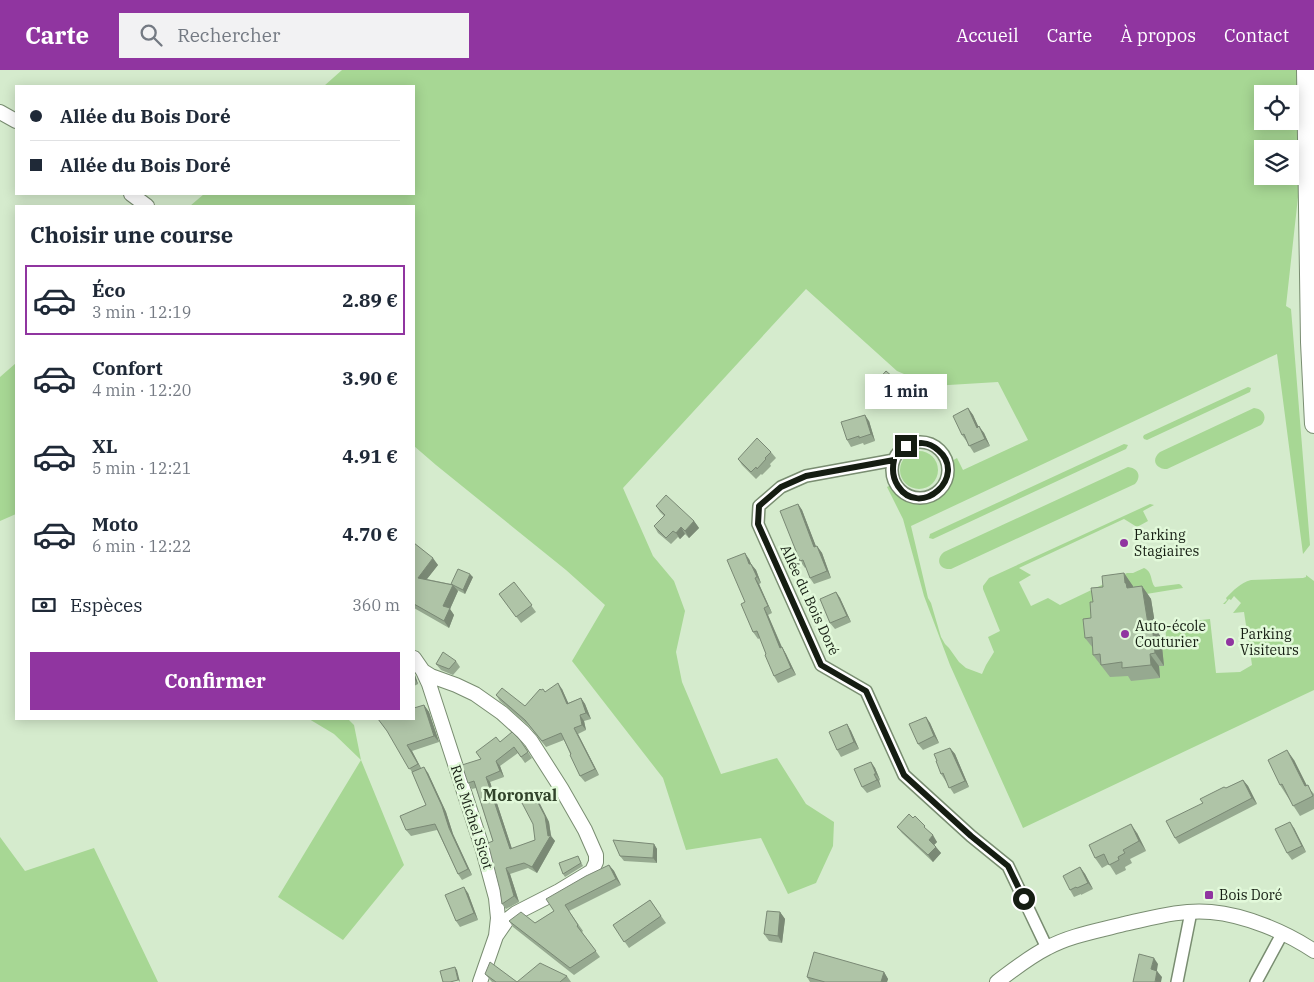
<!DOCTYPE html>
<html lang="fr">
<meta charset="utf-8">
<style>
body{margin:0;font-family:"IBM Plex Serif",serif;background:#f2f2f3;color:#1f2937;height:100vh;display:flex;flex-direction:column;font-size:19px;white-space:nowrap}
*{box-sizing:border-box;margin:0}
p{font-size:16px;color:#747a83}
.icon{flex:none;width:28px;height:28px;fill:none;stroke:currentColor;stroke-width:2;stroke-linecap:round;stroke-linejoin:round}
.map{position:relative;flex:1;overflow:hidden}
.sheet{position:absolute;left:15px;top:135px;width:400px;height:515px;display:flex;flex-direction:column;background:#fff;border-radius:0px;box-shadow:0 2px 12px #0003}
.sheet>*{flex:none}
.top-card{position:absolute;left:15px;top:15px;width:400px;height:110px;border-radius:0px;box-shadow:0 2px 12px #0003;display:grid;align-content:center;height:110px;padding:0 15px;background:#fff}
.tools{position:absolute;left:1254px;top:15px;display:grid;gap:10px}
.tools a{display:grid;place-items:center;width:45px;height:45px;border-radius:0px;background:#fff;box-shadow:0 2px 12px #0003;font-size:25px}
.end{position:absolute;width:22px;height:22px;margin:-11px;border:6px solid #151d12;background:#fff;box-shadow:0 0 0 2px #fff}
.from{border-radius:50%}
.bubble{position:absolute;height:35px;border-radius:0px;background:#fff;box-shadow:0 2px 12px #0003;font-size:16px;font-weight:700;line-height:35px;text-align:center}
.top-card b{display:flex;align-items:center;gap:18px;height:48px;font-size:19px}
.top-card b+b{border-top:1px solid #e0e1e3}
.top-card i{width:12px;height:12px;background:#1f2937}
ul{padding:0;list-style:none}
li{display:flex;align-items:center;gap:15px;height:70px;margin:0 10px 8px;padding:0 5px;border:2px solid transparent;border-radius:0px}
li div{flex:1}
li b{display:block;font-size:19px}
li em{font-style:normal;font-weight:700}
li.current{border-color:#9035a0}
li>.icon{width:45px;height:45px;stroke-width:1.5}
h2{padding:0 15px;font-size:22px;line-height:60px}
.pay{display:flex;align-items:center;gap:12px;height:55px;padding:0 15px;font-size:19px}
.pay p{margin-inline-start:auto}
.primary-button{display:flex;gap:10px;margin-top:auto;padding:10px 15px}
.primary-button a{flex:1;height:58px;border-radius:0px;background:#9035a0;color:#fff;font-size:20px;font-weight:700;line-height:58px;text-align:center}
header{display:flex;align-items:center;gap:30px;box-sizing:border-box;height:70px;padding:0 25px;background:#9035a0;color:#fff}
header strong{font-size:24px}
nav{display:flex;gap:28px;margin-inline-start:auto;font-size:18px}
.search{width:350px;height:45px;background:#f2f2f3;display:flex;align-items:center;gap:12px;box-sizing:border-box;padding:0 18px;border-radius:0px;color:#747a83;font-size:19px}
.map>svg:first-child{display:block}
</style>
<header>
<strong>Carte</strong>
<div class="search"><svg class="icon" aria-label="search" viewBox="0 0 24 24"><circle cx="10" cy="10" r="6"/><path d="M15 15l6 6"/></svg>Rechercher</div>
<nav><a>Accueil</a><a>Carte</a><a>À propos</a><a>Contact</a></nav>
</header>
<div class="map">
<svg width="1314" height="912" viewBox="0 0 1314 912">
<rect width="100%" height="100%" fill="#d5ebcd"/>
<path fill="#a7d794" fill-rule="evenodd" d="M342,0H1312L1286,236L1291,239L1310,475L1303,484L1277,284L911,456L928,528L931,533L941,567L945,574L949,578L959,592L966,598L982,604L986,595L994,582L988,567L1000,561L983,519V516L989,508L1150,434L1154,435L1143,441L1148,451L1137,457L1124,449L1019,498L1031,505L1019,512L1031,536L1048,528L1060,535L1127,503H1133L1144,498C1153,502 1150,511 1155,517L1179,514L1181,515L1183,518L1134,526L1109,597L1159,596L1161,569L1164,568L1166,566L1165,554L1210,549L1216,603L1240,602L1252,595L1244,542L1233,543L1241,533L1234,526L1231,530L1229,529L1225,534H1223L1227,530L1226,528C1234,520 1240,513 1251,510L1303,508L1306,507V505L1314,511V620L1023,758L950,595L924,526L903,449L887,417L891,415C898,423 905,432 916,434C933,436 953,420 953,403C953,399 952,395 950,392L957,388L963,400L1028,370L998,312L932,316L897,301L806,219L623,418L653,486L674,511L685,541L676,582L682,612L721,704L777,688L806,734L834,752L833,776L816,813L788,824L761,768L686,780L663,708L572,591L605,535L566,500L436,395L414,376V136H190L204,124H414V16H324ZM1262,24H1290V51H1262ZM1262,79H1290V106H1262Z
M16,293V356L15,357L16,358V444L0,451V307Z
M1248,317L1251,318L1250,322L1147,370L1144,369L1143,367L1144,365Z
M1254,338C1264,339 1268,348 1261,355L1167,399C1155,399 1151,389 1160,382Z
M1124,374L1128,375L1126,379L933,469L929,468L930,464Z
M900 400a19 19 0 1 1 38 0a19 19 0 1 1-38 0Z
M1128,397C1138,398 1142,406 1135,414L951,499C939,500 935,489 944,482Z
M309,649H348L354,655L361,690L404,795L343,870L278,827L361,690L334,664Z
M0,767L25,801L94,778L158,912H0Z"/>
<g fill="none" stroke-linecap="round" stroke-linejoin="round">
<g stroke="#798d71" stroke-width="14">
<path id="minor" d="M892 400a28 28 0 1 1 56 0a28 28 0 1 1-56 0Z
M894,390L806,406L781,417L759,436L758,454L821,595L866,621L904,705L971,766L1008,796L1047,878
M1177,912L1191,842
M1256,912L1282,864"/>
</g>
<g stroke="#798d71" stroke-width="16">
<path id="tertiary" d="M0,42L16,51
M131,124L147,136
M414,588L423,601L429,614L483,780L496,828L498,848L496,866L480,912
M423,601L431,606L456,615L475,624L502,643L523,662L531,671L561,718L585,760L596,785V792L592,801L559,821L516,843L507,850L496,866
M997,912C1013,900 1029,887 1047,878C1071,865 1098,861 1124,854C1152,848 1182,839 1211,842C1245,845 1286,862 1314,881"/>
</g>
<g stroke="#798d71" stroke-width="20">
<path id="primary" d="M1306,0L1310,272L1314,354"/>
</g>
<use href="#minor" stroke="#fff" stroke-width="11"/>
<use href="#tertiary" stroke="#fff" stroke-width="14"/>
<use href="#primary" stroke="#fff" stroke-width="18"/>
</g>
<path fill="#96a990" d="M901,314L905,320L892,335L878,322L873,315Z
M968,338L973,345L978,357L984,363L990,376L974,383L967,372L962,365Z
M869,351L875,371L864,375L863,373L851,377L847,370Z
M771,382L776,388L770,394L771,396L762,405L761,404L756,409L742,395L738,389Z
M798,434L802,440L816,477L817,476L822,483L831,508L814,514L810,508L806,497L805,498L800,491Z
M656,436L694,451L699,458L689,468L685,464L680,469L678,467L671,474L658,463L654,456L664,446L660,442Z
M414,473L438,495L427,509L451,514L473,507L465,524L457,520L458,521L450,539L454,545L449,558L414,538Z
M749,489L751,494L756,500L761,513L759,514L772,543L768,545L782,577L786,584L796,605L778,613L774,606L760,568L758,569L753,562L745,532Z
M1124,503L1133,517L1142,516L1151,529L1156,560L1161,567L1164,596H1159L1160,608L1131,611L1128,606L1110,607L1093,585V578L1085,568L1091,548L1093,532Z
M514,512L536,542L521,553L499,524Z
M836,522L840,528L851,552L835,559L830,553Z
M456,591L460,597L453,605L441,600L436,594Z
M414,603L415,605L418,614L414,616Z
M562,619L568,633L581,628L585,634L591,649L584,651L586,660L578,664L599,705L585,712L580,706L564,670L546,677L529,656L500,631L496,625L525,636L541,620L545,622Z
M424,635L429,642L439,672L412,681L421,698L428,703L446,742L453,764L472,805L462,810L458,804L437,760L411,766L406,760L426,735L413,704L388,662Z
M926,647L930,653L939,673L923,680L918,674Z
M847,654L851,661L859,679L841,687L837,680Z
M520,670L532,688L525,693L518,683L500,696L504,707L490,712L512,779L535,770V727L539,732L549,752L551,766L555,771L537,803L528,798L510,804L519,832L506,839L502,834L493,771L476,718L472,719L468,713L481,689L500,672Z
M950,678L955,684L969,717L954,724L941,704L937,691Z
M1294,690L1307,716L1314,724V739L1300,746L1280,715Z
M871,692L875,698L880,710L879,711L881,717L867,723L862,717Z
M1243,710L1248,716L1257,734L1179,774L1175,768L1226,718Z
M897,757L929,762L937,772L934,775L941,783L933,792L902,763Z
M1294,758L1306,782L1292,790L1287,783Z
M1137,763L1146,781L1130,789L1132,793L1125,797L1126,800L1116,805L1109,794L1102,798L1095,788Z
M654,774L657,779V793L624,791L620,786Z
M578,786L583,796L565,807L563,804Z
M609,795L614,801L621,815L569,841L583,861L582,862L600,887L574,905L513,857L509,851L535,853L554,841Z
M1080,797L1085,804L1093,819L1081,825V824L1074,827L1070,820Z
M468,823L478,850L460,857L456,851Z
M650,830L666,853L629,878L613,855Z
M780,842L785,849L782,873L769,871L764,864Z
M884,902L888,909L887,912H810L807,907Z
M485,904L517,912L567,906L571,912H492Z"/>
<path fill="#7a8975" d="M901,314L905,320L892,335L887,328Z
M968,338L973,345L982,364L977,358Z
M865,345L869,351L875,371L871,364Z
M979,356L984,363L990,376L985,369Z
M798,434L802,440L819,484L814,477Z
M694,451L699,458L689,468L685,461Z
M681,457L685,464L680,469L676,463Z
M817,476L822,483L831,508L827,501Z
M745,483L749,489L754,501L749,494Z
M433,488L438,495L423,514L418,508Z
M751,494L756,500L761,513L757,507Z
M1124,503L1133,516V523L1127,518L1125,513Z
M470,504L473,507L465,524L463,520Z
M755,508L759,514L772,543L768,536Z
M453,515L458,521L450,539L454,545L449,558L444,551L443,536Z
M1142,516L1151,529L1156,560L1161,567L1164,596L1155,583L1148,554Z
M836,522L840,528L851,552L847,546Z
M764,538L768,545L785,585L780,578Z
M782,577L786,584L796,605L791,598Z
M1150,584L1159,596L1160,608L1151,595Z
M414,603L415,605L418,614L414,608Z
M558,613L562,619L571,639L567,634Z
M581,628L585,634L591,649L586,643Z
M424,635L429,642L439,672L434,666Z
M580,645L584,651L586,660L582,655Z
M926,647L930,653L939,673L934,666Z
M847,654L851,661L859,679L854,672Z
M574,658L578,664L599,705L595,699Z
M407,675L412,681L422,700L418,694Z
M950,678L955,684L969,717L965,711Z
M1287,680L1294,690L1312,726L1305,716Z
M496,691L500,696L504,707L500,701Z
M871,692L875,698L880,710L876,704Z
M424,697L428,703L446,742L453,764L472,805L468,799L449,758Z
M874,704L879,711L881,717L877,710Z
M486,707L490,712L514,785L510,779Z
M1243,710L1248,716L1257,734L1252,728Z
M535,727L539,732L549,752L551,766L555,771L537,803L532,797L548,766Z
M1290,752L1294,758L1306,782L1302,776Z
M1131,754L1137,763L1146,781L1139,771Z
M933,765L937,772L933,776L929,770Z
M654,774L657,779V793L653,788Z
M936,777L941,783L933,792L928,785Z
M609,795L614,801L621,815L616,809Z
M1080,797L1085,804L1093,819L1088,813Z
M506,798L510,804L519,832L514,826Z
M464,817L468,823L478,850L474,843Z
M780,842L785,849L782,873L778,866Z
M1154,888L1158,894L1156,906L1151,899Z
M455,897L457,900L460,912L458,910Z
M1157,901L1162,907L1161,912H1155Z
M884,902L888,909L887,912H881Z"/>
<path fill="#afc4a7" stroke="#7a8975" d="M886,301L901,314L887,328L873,315Z
M968,338L977,358L979,356L985,369L969,376L964,364L962,365L953,346Z
M865,345L871,364L859,368V366L847,370L841,352Z
M757,368L771,382L765,388L766,389L757,399L756,397L751,402L738,389Z
M666,425L694,451L685,461L681,457L676,463L673,461L666,468L654,456L665,445L656,436Z
M798,434L814,477L817,476L827,501L810,508L803,490L800,491L780,441Z
M414,473L433,488L418,508L453,515L443,536L450,538L444,551L414,534Z
M745,483L749,494H751L757,507L755,508L768,536L764,538L780,578L782,577L791,598L774,606L765,585L766,584L757,561L753,562L741,534L745,532L727,490Z
M458,499L470,504L463,520L451,514Z
M1124,503L1125,513H1126L1127,518L1142,516L1148,554H1152L1155,583L1150,584L1151,595L1122,598V592L1101,595L1100,584L1093,585L1092,567L1085,568L1083,549L1091,548L1090,532H1093L1091,518L1103,517L1102,506Z
M514,512L532,535L516,547L499,524Z
M836,522L847,546L830,553L820,529Z
M443,582L456,591L449,599L436,594Z
M558,613L567,634L581,628L586,643L580,645L582,655L574,658L595,699L580,706L570,685L571,684L561,663L542,671L525,650L496,625L502,618L525,636L540,619L541,620L543,619L545,622Z
M424,635L434,666L407,675L418,694L409,699L387,661L378,649H414V638Z
M926,647L934,666L918,674L909,654Z
M847,654L854,672L837,680L829,662Z
M512,662L520,670L528,682L521,687L514,677L496,691L500,701L486,707L510,779L535,770L533,754L522,733L535,727L545,746L548,766L551,765L532,797L524,793L506,798L514,826L502,834L500,820L488,773L493,771L474,711L468,713L462,695L481,689L476,682L496,667L500,672Z
M950,678L965,711L949,718L943,703L941,704L936,691H937L934,684Z
M1287,680L1305,716L1308,715L1313,726L1293,736L1282,714L1280,715L1268,690Z
M871,692L876,704H874L877,710L862,717L854,699Z
M424,697L442,736L449,758L468,799L458,804L435,754L406,760L400,746L426,735L412,702Z
M1243,710L1252,728L1175,768L1166,751L1203,733L1200,729L1224,717L1226,718Z
M909,744L913,748L915,746L925,756L924,757L933,765L929,770L936,777L928,785L897,757Z
M1290,752L1302,776L1287,783L1275,759Z
M1131,754L1139,771L1123,780L1125,783L1118,787L1119,790L1109,795L1104,784L1095,788L1089,775Z
M613,770L654,774L653,788L620,786Z
M578,786L581,793L563,804L559,793Z
M609,795L616,809L565,835L578,855L577,856L596,881L570,898L509,851L521,842L535,853L554,841L546,829L586,806Z
M1080,797L1088,813L1077,818L1076,817L1070,820L1063,806Z
M464,817L474,843L456,851L445,825Z
M650,830L661,846L624,872L613,855Z
M767,841L780,842L778,866L764,864Z
M814,882L884,902L881,912H825L807,907Z
M1139,884L1154,888L1151,899L1157,901L1155,912H1133Z
M490,892L517,912L540,893L567,906L560,912H496L485,904Z
M455,897L458,910L450,912H443L440,901Z"/>
<g fill="none" stroke-linecap="round" stroke-linejoin="round">
<path stroke="#151d12" stroke-width="6" d="M906,376C918,372 928,371 938,380C969,406 920,450 898,416C892,407 892,399 894,390L806,406L781,417L759,436L758,454L821,595L866,621L904,705L971,766L1008,796L1024,829"/>
</g>
<g fill="#9035a0" stroke="#e2f9da" stroke-width="2">
<circle cx="1124" cy="473" r="5"/>
<circle cx="1125" cy="564" r="5"/>
<circle cx="1230" cy="572" r="5"/>
<rect x="1204" y="820" width="10" height="10" rx="2.5"/>
</g>
<g text-anchor="middle" dominant-baseline="central" stroke-width="5" stroke-linejoin="round" paint-order="stroke">
<g font-size="14" fill="#151d12" stroke="#e2f9da" text-anchor="start">
<text x="1134" y="465">Parking<tspan x="1134" dy="16">Stagiaires</tspan></text>
<text x="1135" y="556">Auto-école<tspan x="1135" dy="16">Couturier</tspan></text>
<text x="1240" y="564">Parking<tspan x="1240" dy="16">Visiteurs</tspan></text>
<text x="1219" y="825">Bois Doré</text>
</g>
<g font-size="14" fill="#151d12" stroke="#e2f9da">
<text transform="translate(810 530) rotate(65)">Allée du Bois Doré</text>
<text transform="translate(472 747) rotate(72)">Rue Michel Sicot</text>
</g>
<g font-size="16" font-weight="bold" fill="#31432a" stroke="#e2f9da">
<text x="520" y="725">Moronval</text>
</g>
</g>
</svg>
<div class="tools">
<a><svg class="icon" aria-label="locate" viewBox="0 0 24 24"><circle cx="12" cy="12" r="6"/><path d="M12 2v4M12 18v4M2 12h4M18 12h4"/></svg></a>
<a><svg class="icon" aria-label="layers" viewBox="0 0 24 24"><path d="M12 4l9 5-9 5-9-5zM3 14l9 5 9-5"/></svg></a>
</div>
<i class="end from" style="left:1024px;top:829px"></i>
<i class="end" style="left:906px;top:376px"></i>
<div class="bubble" style="left:865px;top:304px;width:82px">1 min</div>
<div class="top-card">
<b><i class="from"></i>Allée du Bois Doré</b>
<b><i></i>Allée du Bois Doré</b>
</div>
<section class="sheet">
<h2>Choisir une course</h2>
<ul>
<li class="current"><svg class="icon" aria-label="car" viewBox="0 0 24 24"><path d="M5 17H2v-5l4-1 3-4h7l3 4 3 1v5h-3M9 17h6M6 11h13"/><circle cx="7" cy="17" r="2"/><circle cx="17" cy="17" r="2"/></svg><div><b>Éco</b><p>3 min · 12:19</p></div><em>2.89 €</em></li>
<li><svg class="icon" aria-label="car" viewBox="0 0 24 24"><path d="M5 17H2v-5l4-1 3-4h7l3 4 3 1v5h-3M9 17h6M6 11h13"/><circle cx="7" cy="17" r="2"/><circle cx="17" cy="17" r="2"/></svg><div><b>Confort</b><p>4 min · 12:20</p></div><em>3.90 €</em></li>
<li><svg class="icon" aria-label="car" viewBox="0 0 24 24"><path d="M5 17H2v-5l4-1 3-4h7l3 4 3 1v5h-3M9 17h6M6 11h13"/><circle cx="7" cy="17" r="2"/><circle cx="17" cy="17" r="2"/></svg><div><b>XL</b><p>5 min · 12:21</p></div><em>4.91 €</em></li>
<li><svg class="icon" aria-label="car" viewBox="0 0 24 24"><path d="M5 17H2v-5l4-1 3-4h7l3 4 3 1v5h-3M9 17h6M6 11h13"/><circle cx="7" cy="17" r="2"/><circle cx="17" cy="17" r="2"/></svg><div><b>Moto</b><p>6 min · 12:22</p></div><em>4.70 €</em></li>
</ul>
<div class="pay"><svg class="icon" aria-label="cash" viewBox="0 0 24 24"><path d="M3 7h18v10H3z"/><circle cx="12" cy="12" r="2"/></svg>Espèces<p>360 m</p></div>
<div class="primary-button"><a>Confirmer</a></div>
</section>
</div>
